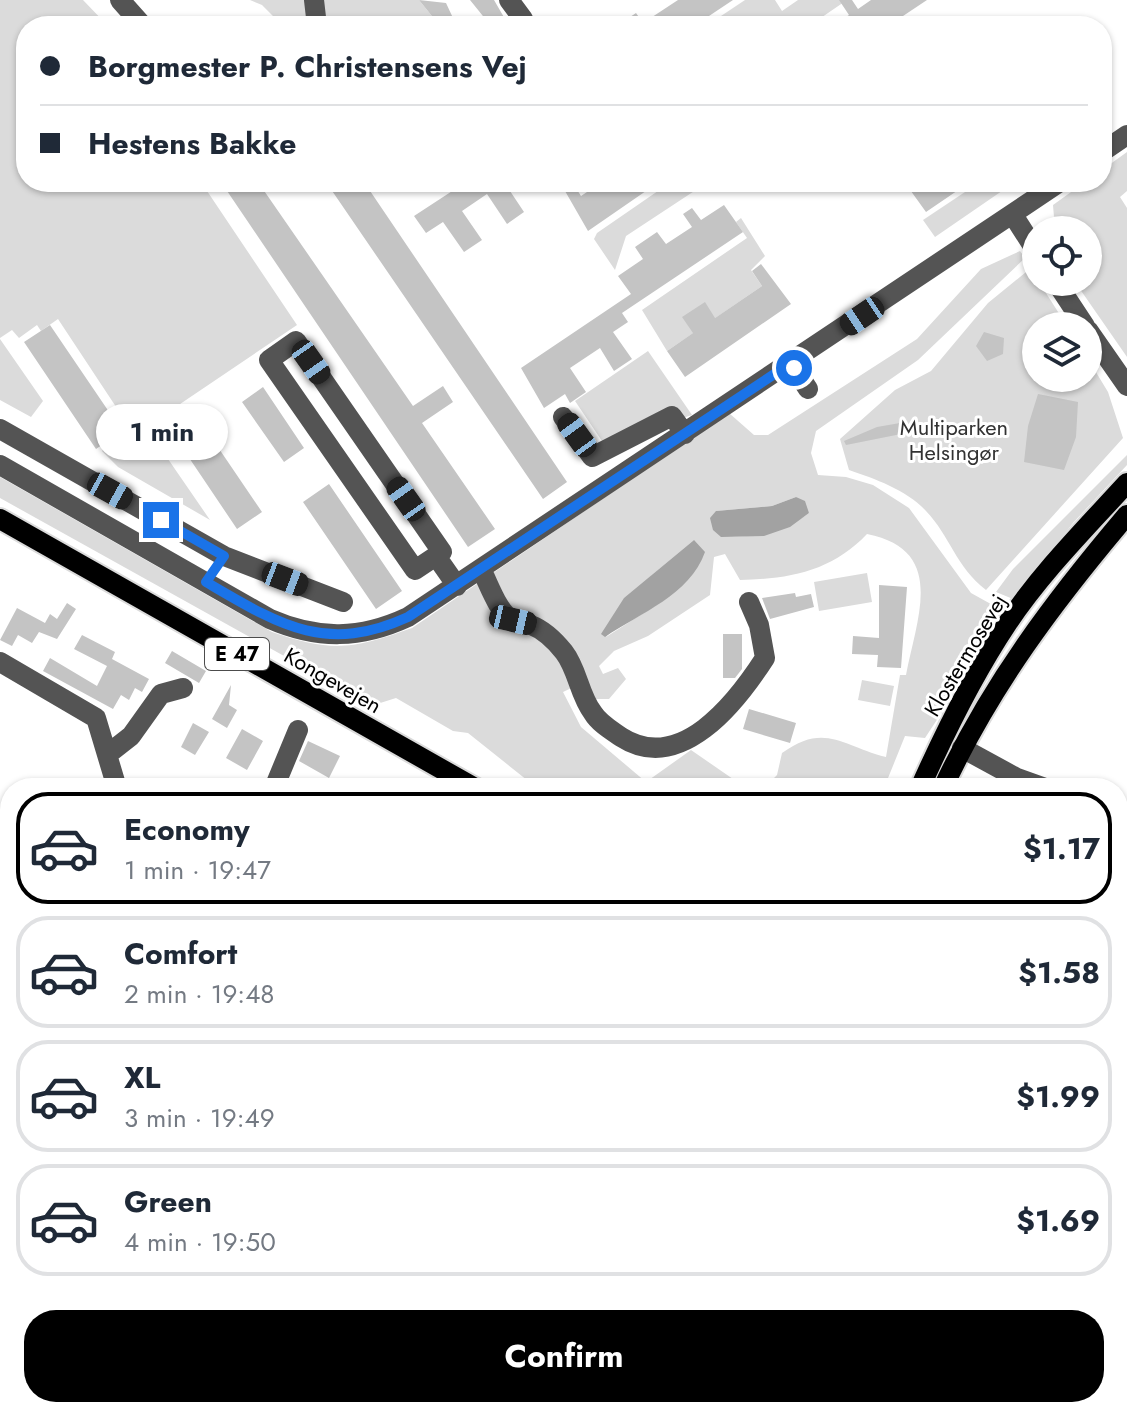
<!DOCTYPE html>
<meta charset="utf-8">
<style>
body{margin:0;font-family:Jost,sans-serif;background:#f6f6f7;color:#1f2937;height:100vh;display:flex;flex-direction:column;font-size:30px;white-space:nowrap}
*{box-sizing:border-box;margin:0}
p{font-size:26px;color:#747a83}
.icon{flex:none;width:44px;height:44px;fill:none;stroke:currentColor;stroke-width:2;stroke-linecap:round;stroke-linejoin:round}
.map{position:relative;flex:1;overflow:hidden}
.details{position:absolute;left:0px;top:778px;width:1128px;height:640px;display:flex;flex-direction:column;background:#fff;border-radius:32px 32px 0 0;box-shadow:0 2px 6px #0004}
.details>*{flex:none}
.top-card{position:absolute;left:16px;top:16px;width:1096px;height:176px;border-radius:32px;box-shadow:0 2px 6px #0004;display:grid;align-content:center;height:176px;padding:0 24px;background:#fff}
.fabs{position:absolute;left:1022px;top:216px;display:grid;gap:16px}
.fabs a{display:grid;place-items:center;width:80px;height:80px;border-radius:50%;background:#fff;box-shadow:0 2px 6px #0004;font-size:40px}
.end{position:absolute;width:36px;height:36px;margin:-18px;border:10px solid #1a73e8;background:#fff;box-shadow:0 0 0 4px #fff}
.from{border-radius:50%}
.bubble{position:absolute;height:56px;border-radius:28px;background:#fff;box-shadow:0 2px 6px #0004;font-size:26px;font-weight:700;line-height:56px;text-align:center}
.car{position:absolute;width:24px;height:48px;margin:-24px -12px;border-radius:10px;box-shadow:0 0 6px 2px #0007;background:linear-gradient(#222 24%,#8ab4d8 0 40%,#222 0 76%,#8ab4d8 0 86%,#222 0)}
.top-card b{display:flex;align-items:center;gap:28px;height:76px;font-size:30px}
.top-card b+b{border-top:2px solid #e0e1e3}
.top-card i{width:20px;height:20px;background:#1f2937}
ul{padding:14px 0 0;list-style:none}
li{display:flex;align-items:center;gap:24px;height:112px;margin:0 16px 12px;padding:0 8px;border:4px solid #e0e1e3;border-radius:32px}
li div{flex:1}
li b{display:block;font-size:30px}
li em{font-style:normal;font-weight:700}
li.selected{border-color:#000}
li>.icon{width:72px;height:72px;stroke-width:1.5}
.primary-button{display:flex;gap:16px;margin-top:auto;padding:16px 24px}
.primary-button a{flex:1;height:92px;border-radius:32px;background:#000;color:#fff;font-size:32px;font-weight:700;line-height:92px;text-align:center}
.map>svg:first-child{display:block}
</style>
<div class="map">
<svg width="1127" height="1418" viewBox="0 0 1127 1418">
<rect width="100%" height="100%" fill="#fff"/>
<path fill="#dbdbdb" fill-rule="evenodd" d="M0,0H83L108,26H26V182H201L297,325L146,427L210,520L118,467L102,451L128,425L58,319L41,331L37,325L19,338L12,330L0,338Z
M250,0H419L440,26H271L269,22L274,17L262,5Z
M745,0H775L782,11L798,0H847L809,26H706Z
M1127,152V191L1120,197L1127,208V357L1075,282H1088V230H1055L1053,205L1085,182H1102V170Z
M671,182H708L626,236L615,270L594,239L597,233Z
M980,182H1015L935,237L923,220Z
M741,218L765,256L751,270L762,286L667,351L642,310L747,238L736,222Z
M1020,251L1025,258L918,360L816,431L811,453L818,475L846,477L873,485L909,508L971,593L1007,613L925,738L905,736L884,788H764L777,775L782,753C825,722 842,746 886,757L900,675H906C917,617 947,550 867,534C832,571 790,579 740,580L725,554L714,557L710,595L648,636L614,651L599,666L603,674L618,668L626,679L609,699H593L584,682L563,692L581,727L646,782L691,750L746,788H537L468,733L453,731L396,698L377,704L345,690L0,498V477L272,632C333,653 353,649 412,628L729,413L754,435H768L917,339L981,269ZM796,497L809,513C780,534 756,538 721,536L716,511L772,506ZM694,540L664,600L606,637L652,575Z
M1031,268L1036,282H1039L1067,326H1036V378H1088V359L1108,392L1123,438L986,590C956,567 950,536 926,511C907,490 875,479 849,470L840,439L895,390L931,371L988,303Z
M0,339L43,401L31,417L0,400Z
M648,351L692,415L604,444L575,401Z
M1127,455V465L1073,523L1013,599L996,592L1013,569Z
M867,573L872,602L819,611L814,582Z
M862,680L894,686L890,706L858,700Z
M0,885L10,891V1164L0,1155Z
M280,1408H563L583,1418H276Z"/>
<path fill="#a2a2a2" d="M796,497L805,501L809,513L790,527L764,536L721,537L713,530L710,518L716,511L772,506Z
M694,540L705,552C690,595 640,613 605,637L601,634L624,598Z"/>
<path fill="#c4c4c4" d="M419,0L446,3L453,18L440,26Z
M470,0H494L509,26H491Z
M678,0H733L694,26H632L627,19L636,13L643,23Z
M839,0H852L858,9L871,0H927L888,26H832L849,15Z
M221,182H258L413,406L443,386L453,402L422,423L495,529L468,547Z
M326,182H364L567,482L543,499Z
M466,182H504L524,212L507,224L487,194L462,211L482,240L464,252L443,222L426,233L414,216Z
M602,182H659L588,231L565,191L574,185L581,196Z
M915,182H970L926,212L908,187Z
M724,205L743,232L622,313L628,322L613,332L632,359L614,371L600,348L570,368L586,392L570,403L565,394L544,408L521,368L631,294L618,276L643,259L635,247L657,232L666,244L692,227L683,214L692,208L701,220Z
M761,264L791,304L685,377L667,351L693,333L682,317L705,302L715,318L762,286L752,271Z
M50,325L122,431L96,449L24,342Z
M984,332L1004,338L1003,354L987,361L976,346Z
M263,387L304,448L284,462L242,402Z
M1038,394L1078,402L1076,437L1064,470L1024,462L1028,426Z
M190,406L262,512L237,529L165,422Z
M900,423L911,432L846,445L844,441L877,427Z
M329,484L402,591L376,609L303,502Z
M879,585L907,587L901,668L877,667L878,655L852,654L853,636L879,638Z
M795,593L796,597L811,594L814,607L770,619L762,598Z
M67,603L76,609L57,639L39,632L32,643L18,635L12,646L0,640L17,608L45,623L50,614L57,619Z
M723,634H742V669L735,678H723Z
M82,635L115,652L112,659L149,679L142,692L135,688L129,700L121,695L113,709L43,671L50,658L97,686L107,666L74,649Z
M172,651L206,671L199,683L165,663Z
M231,685L229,705L237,710L227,728L212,719Z
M749,709L796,723L790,743L743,729Z
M193,723L209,732L195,755L181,747Z
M242,729L263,741L247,770L226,758Z
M308,741L340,756L329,778L299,761Z"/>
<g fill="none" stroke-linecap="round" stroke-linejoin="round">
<g stroke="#dbdbdb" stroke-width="24">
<path id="major" d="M0,519L475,788
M920,788C945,732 973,675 1007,624C1041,573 1085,529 1127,483
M943,788C990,686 1055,600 1127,515
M1118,1095L1127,1100
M1118,1114L1127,1118
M672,1418L675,1408"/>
</g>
<path stroke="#545454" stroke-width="20" d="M120,0L143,26
M314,0L317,26
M509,0L523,19L522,26
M1102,152L1127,135
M1013,215L1036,251
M1056,282L1085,326
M1088,330L1127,386
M791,363L808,389
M563,417L592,457L672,416L685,434
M0,429L224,556L343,602
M0,465L270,619C318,640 361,639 408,617L1060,182
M436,556L415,570L269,360L296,341L442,552L436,556L457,586
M481,569C489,584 498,613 513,620C519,623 526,622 531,625C544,630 556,642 564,652C578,670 579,695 593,713C599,723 611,730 621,737C680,775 736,703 765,658L759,625L749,602
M0,662L96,718L117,788
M962,748L1017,778L1045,788
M108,754L131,736L161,694L183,688
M274,788L298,730
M1118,994L1127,997
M0,1298L10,1278
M1118,1335L1127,1338
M1118,1377L1127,1380
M193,1408L213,1418
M809,1408L821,1418
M70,1418L75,1408
M699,1418L705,1408
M722,1418L731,1408"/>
<use href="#major" stroke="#000" stroke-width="20"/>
</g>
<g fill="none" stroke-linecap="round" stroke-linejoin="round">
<path stroke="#1a73e8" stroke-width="10" d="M161,520L224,556L206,582C278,624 325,655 408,617L791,363L794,368"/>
</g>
<g text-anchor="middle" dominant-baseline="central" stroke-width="6" stroke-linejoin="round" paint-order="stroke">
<rect fill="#fff" stroke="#4c4c4c" stroke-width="2" x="205" y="638" width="64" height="32" rx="6"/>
<g font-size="20" font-weight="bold" fill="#000">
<text x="237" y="654">E 47</text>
</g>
<g font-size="22" fill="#323232" stroke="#fff">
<text x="954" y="427">Multiparken<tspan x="954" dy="25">Helsingør</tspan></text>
</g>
<g font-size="22" fill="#000" stroke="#fff">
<text transform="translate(965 655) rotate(-59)">Klostermosevej</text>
<text transform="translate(333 680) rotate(30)">Kongevejen</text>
</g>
</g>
</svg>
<div class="fabs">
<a><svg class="icon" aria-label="locate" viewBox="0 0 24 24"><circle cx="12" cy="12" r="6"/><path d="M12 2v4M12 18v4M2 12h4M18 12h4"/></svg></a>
<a><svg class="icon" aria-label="layers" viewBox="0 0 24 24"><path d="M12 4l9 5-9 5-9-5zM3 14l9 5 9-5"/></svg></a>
</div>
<i class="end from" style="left:794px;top:368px"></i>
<i class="end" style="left:161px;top:520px"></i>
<div class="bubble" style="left:96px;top:404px;width:132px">1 min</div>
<i class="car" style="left:862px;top:316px;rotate:236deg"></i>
<i class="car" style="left:311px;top:362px;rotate:145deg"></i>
<i class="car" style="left:577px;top:435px;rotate:324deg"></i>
<i class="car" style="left:110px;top:491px;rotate:119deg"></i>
<i class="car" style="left:406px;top:499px;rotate:325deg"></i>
<i class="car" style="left:285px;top:579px;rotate:111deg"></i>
<i class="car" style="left:513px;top:620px;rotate:103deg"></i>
<div class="top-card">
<b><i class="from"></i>Borgmester P. Christensens Vej</b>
<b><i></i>Hestens Bakke</b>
</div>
<section class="details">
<ul>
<li class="selected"><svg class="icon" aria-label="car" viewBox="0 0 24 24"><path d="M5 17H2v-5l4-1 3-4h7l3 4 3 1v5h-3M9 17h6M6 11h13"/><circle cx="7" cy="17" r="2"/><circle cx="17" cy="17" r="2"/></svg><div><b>Economy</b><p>1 min · 19:47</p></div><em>$1.17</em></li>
<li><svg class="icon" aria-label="car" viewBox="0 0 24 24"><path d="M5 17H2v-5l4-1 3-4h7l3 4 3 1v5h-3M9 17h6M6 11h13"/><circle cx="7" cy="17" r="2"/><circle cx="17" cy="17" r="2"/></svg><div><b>Comfort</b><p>2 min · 19:48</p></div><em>$1.58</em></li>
<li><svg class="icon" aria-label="car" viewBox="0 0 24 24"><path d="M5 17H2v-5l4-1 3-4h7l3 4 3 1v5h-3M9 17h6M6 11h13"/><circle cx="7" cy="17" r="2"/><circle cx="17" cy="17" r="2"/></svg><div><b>XL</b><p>3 min · 19:49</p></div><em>$1.99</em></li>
<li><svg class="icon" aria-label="car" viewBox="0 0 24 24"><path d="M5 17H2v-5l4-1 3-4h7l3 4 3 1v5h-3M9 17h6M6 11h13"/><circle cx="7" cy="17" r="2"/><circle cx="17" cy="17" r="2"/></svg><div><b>Green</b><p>4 min · 19:50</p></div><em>$1.69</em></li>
</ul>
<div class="primary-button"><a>Confirm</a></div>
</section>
</div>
